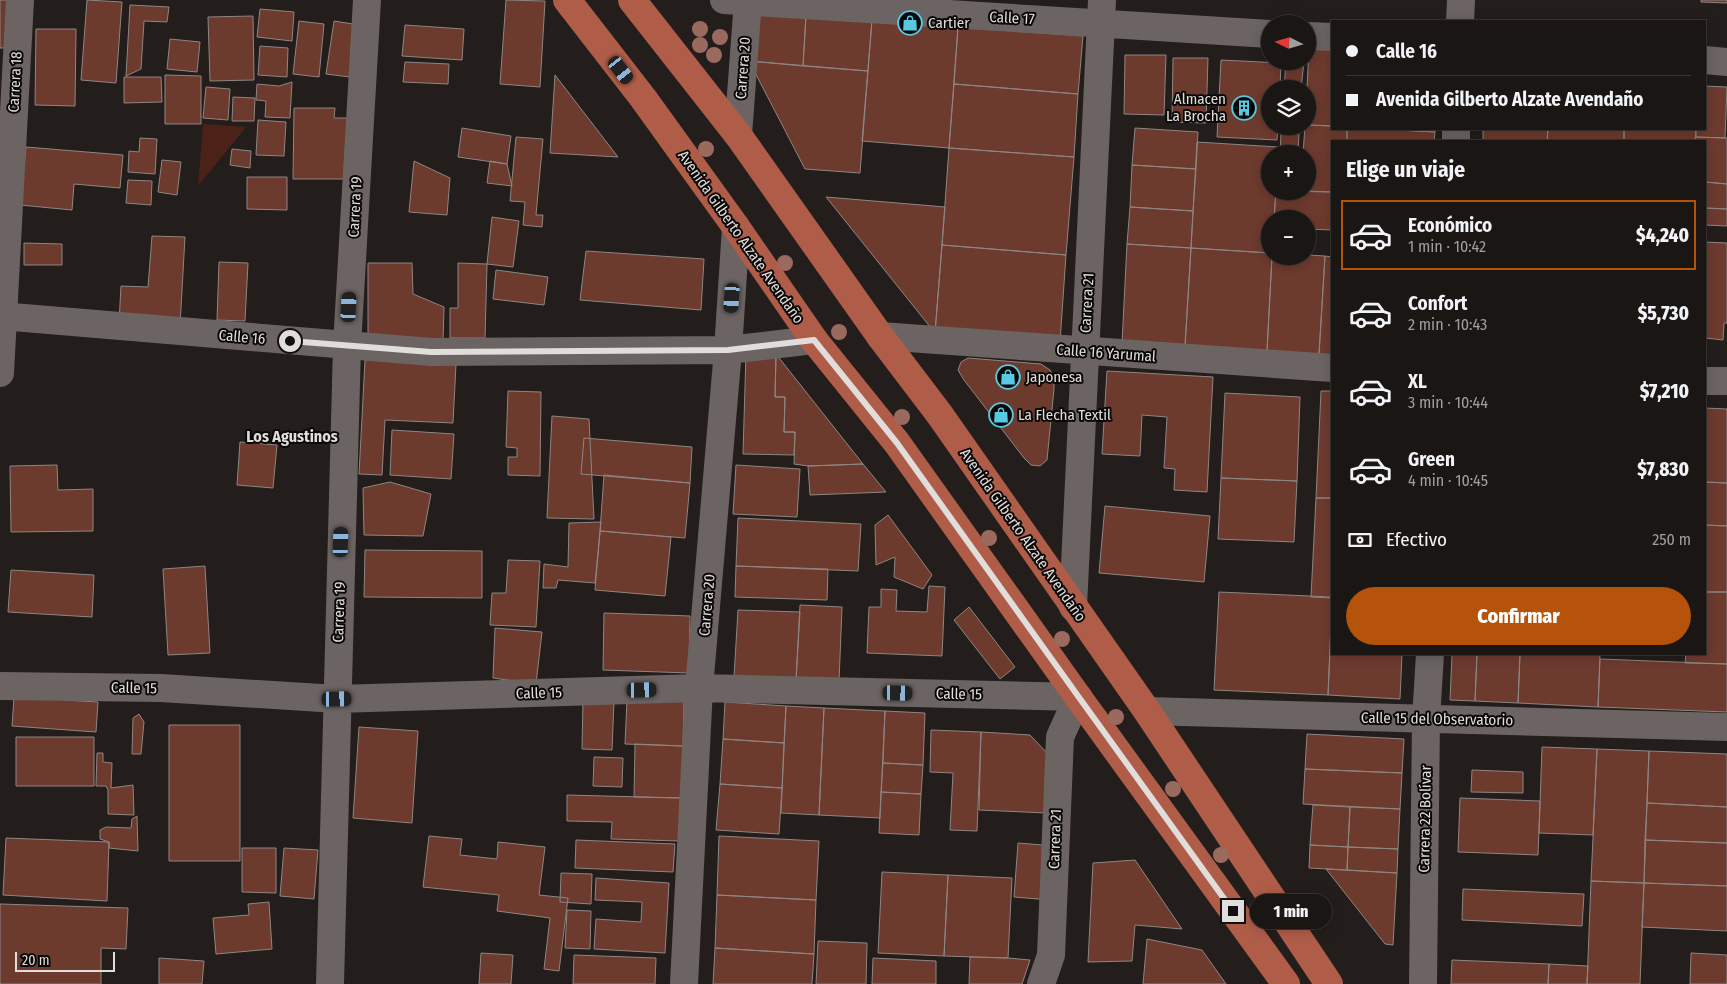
<!DOCTYPE html>
<html lang="es">
<meta charset="utf-8">
<style>
body{margin:0;font-family:"Fira Sans Condensed",sans-serif;background:#272322;color:#f1f3f6;height:100vh;display:flex;flex-direction:column;font-size:19px;white-space:nowrap}
*{box-sizing:border-box;margin:0}
p{font-size:16px;color:#9f9fa0}
.icon{flex:none;width:28px;height:28px;fill:none;stroke:currentColor;stroke-width:2;stroke-linecap:round;stroke-linejoin:round}
.map{position:relative;flex:1;overflow:hidden}
.panel{position:absolute;left:1331px;top:140px;width:375px;height:515px;display:flex;flex-direction:column;background:#1a1614;border-radius:0px;box-shadow:0 2px 12px #0003,0 0 0 1px #383534}
.panel>*{flex:none}
.guide{position:absolute;left:1331px;top:20px;width:375px;height:110px;border-radius:0px;box-shadow:0 2px 12px #0003,0 0 0 1px #383534;display:grid;align-content:center;height:110px;padding:0 15px;background:#1a1614}
.needle{width:32px;rotate:275deg}
.buttons{position:absolute;left:1261px;top:15px;display:grid;gap:10px}
.buttons a{display:grid;place-items:center;width:55px;height:55px;border-radius:50%;background:#1a1614;box-shadow:0 2px 12px #0003,0 0 0 1px #383534;font-size:25px}
.scale{position:absolute;left:15px;bottom:12px;width:100px;box-sizing:border-box;padding-left:5px;border:2px solid #e1dddb;border-top:0;font-size:14px;line-height:18px;white-space:nowrap;color:#e1dddb;-webkit-text-stroke:4px #0a0807;paint-order:stroke}
.end{position:absolute;width:22px;height:22px;margin:-11px;border:6px solid #e1dddb;background:#111;box-shadow:0 0 0 2px #111}
.from{border-radius:50%}
.bubble{position:absolute;height:35px;border-radius:18px;background:#1a1614;box-shadow:0 2px 12px #0003,0 0 0 1px #383534;font-size:16px;font-weight:800;line-height:35px;text-align:center}
.car{position:absolute;width:15px;height:30px;margin:-15px -8px;border-radius:6px;box-shadow:0 0 4px 1px #0007;background:linear-gradient(#222 24%,#8ab4d8 0 40%,#222 0 76%,#8ab4d8 0 86%,#222 0)}
.guide b{display:flex;align-items:center;gap:18px;height:48px;font-size:19px}
.guide b+b{border-top:1px solid #383534}
.guide i{width:12px;height:12px;background:#f1f3f6}
ul{padding:0;list-style:none}
li{display:flex;align-items:center;gap:15px;height:70px;margin:0 10px 8px;padding:0 5px;border:2px solid transparent;border-radius:0px}
li div{flex:1}
li b{display:block;font-size:19px}
li em{font-style:normal;font-weight:800}
li.selected{border-color:#b45309}
li>.icon{width:45px;height:45px;stroke-width:1.5}
h2{padding:0 15px;font-size:22px;line-height:60px}
.pay{display:flex;align-items:center;gap:12px;height:55px;padding:0 15px;font-size:19px}
.pay p{margin-inline-start:auto}
.button{display:flex;gap:10px;margin-top:auto;padding:10px 15px}
.button a{flex:1;height:58px;border-radius:30px;background:#b45309;color:#fff;font-size:20px;font-weight:800;line-height:58px;text-align:center}
.map>svg:first-child{display:block}
</style>
<div class="map">
<svg width="1727" height="984" viewBox="0 0 1727 984">
<rect width="100%" height="100%" fill="#231d1b"/>
<path fill="#4c2218" d="M203,124L246,127L198,186Z"/>
<path fill="#6d3a2e" stroke="#8e8684" d="M0,0H7L5,48H0Z
M87,0L122,2L116,83L81,80Z
M506,0L545,1L540,87L500,84Z
M1701,0H1727V3L1701,2Z
M130,5L169,7L167,22L144,21L141,69L126,76Z
M260,9L294,12L292,41L257,37Z
M753,11L806,15L803,66L749,61Z
M806,15L872,20L868,71L803,66Z
M253,16L254,80L210,81L208,17Z
M872,20L958,27L949,148L862,141Z
M299,21L324,24L319,77L293,74Z
M334,21L366,26L358,78L326,74Z
M405,25L464,29L462,60L402,56Z
M958,27L1083,36L1078,94L954,84Z
M36,29H76L75,106L35,105Z
M170,39L200,42L197,72L167,69Z
M260,46L288,48L287,77L258,75Z
M1309,47L1332,49V126L1308,125L1307,89Z
M1125,55H1166L1164,115L1124,114Z
M1173,58H1208L1206,123L1172,122Z
M1221,60L1281,63L1280,89H1270V126H1278L1277,140L1217,137Z
M749,61L868,71L860,173L805,169Z
M1286,61H1304L1301,89H1284Z
M405,62L449,64L448,84L403,82Z
M165,75L201,76V124H165Z
M555,75L618,157L550,153Z
M124,77H161L162,102L124,103Z
M292,82L290,118L265,117L266,101L256,100L257,84L279,86Z
M954,84L1078,94L1074,157L949,148Z
M1705,86L1727,87L1725,138L1696,137V129H1705Z
M206,87L230,89L228,120L203,118Z
M233,97L255,98L254,121H232Z
M294,108H335L334,118H354L353,179H293Z
M258,120L286,122L284,156L256,155Z
M1308,125L1332,126V129H1347V141H1332V192L1308,191V154H1303L1305,126H1308Z
M462,128L511,136L507,164L458,157Z
M1135,128L1198,132L1196,169L1132,165Z
M1347,129H1381L1435,132L1434,141H1347Z
M1381,129H1435V132Z
M1483,129H1548L1547,141H1483Z
M1548,129H1624V141H1547Z
M1624,129H1696L1695,141H1624Z
M1281,132L1299,133L1298,154H1280Z
M516,137L543,139L536,215H543L542,227L523,225L525,202L510,201Z
M1696,137L1727,138V184L1705,182V141H1695Z
M140,138L157,139L155,174L128,172L129,151L139,152Z
M1197,142L1278,147V154H1270V191H1276L1274,219H1270V253L1191,248Z
M26,147L123,155L120,188L74,184L72,210L20,205Z
M949,148L1074,157L1066,255L942,245Z
M232,149L251,151L250,168L230,165Z
M162,160L181,162L177,195L158,192Z
M414,161L450,178L447,215L409,212Z
M490,161L507,164L512,186L487,183Z
M1132,165L1196,169L1193,211L1130,207Z
M247,177H287V210L247,209Z
M128,180L152,181L151,205L126,203Z
M1705,182L1727,184V209L1705,208Z
M1276,191L1332,192V230L1308,229V219H1274Z
M826,197L945,207L935,333Z
M1130,207L1193,211L1191,248L1127,244Z
M1705,208L1727,209V226L1705,225Z
M492,217L519,221L513,267L487,264Z
M152,236L185,237L180,326L119,323L121,286L148,287Z
M1705,242L1727,243V323H1724L1723,340L1705,338Z
M24,243L62,244V265H24Z
M1127,244L1191,248L1185,346L1122,343Z
M942,245L1066,255L1060,342L935,333Z
M1191,248L1270,253V256H1272L1267,351L1185,346Z
M586,251L704,259L701,310L580,300Z
M1308,255L1325,256L1319,354L1267,351L1272,256Z
M1325,256L1332,257V355L1319,354Z
M219,262L248,263L245,321L217,320Z
M368,263H412L413,294L444,307L443,341H368Z
M458,263L487,264L485,338H450V308H458Z
M496,270L548,277L544,305L493,299Z
M746,353L776,354L775,397H785L784,432H795L794,455L743,454Z
M776,354L863,464L808,466L794,464L795,432H784L785,397H775Z
M968,358L1041,364L1050,370L1054,378V389L1047,460L1040,466L1031,465L1024,458L964,380L958,370L961,362Z
M365,360L456,364L453,423L385,420L382,475L359,474Z
M1107,371L1213,377L1207,492L1174,490L1175,469L1164,468L1167,417L1142,415L1140,456L1102,454Z
M508,391L541,392L540,476L508,475V457H517V448L506,447Z
M1321,391H1332V498H1316Z
M1225,393L1300,397L1297,481L1221,478Z
M1705,408L1727,409V483L1705,482Z
M552,416L589,419L594,519L547,518Z
M392,430L454,434L451,479L390,475Z
M584,438L692,447L690,483L581,474Z
M240,442L277,445L273,488L237,485Z
M863,464L886,492L810,495L808,466Z
M57,465L58,490L93,489V531L11,532L10,466Z
M736,465L800,469L797,517L733,514Z
M604,475L690,483L685,538L600,531Z
M1221,478L1297,481L1294,542L1218,539Z
M390,482L431,494L423,536L364,535L363,488Z
M1705,482L1727,483V526L1705,525Z
M1316,498H1332V598L1311,597Z
M1105,506L1210,516L1204,582L1099,573Z
M888,515L932,575L923,589L894,577L895,557L876,565L875,525Z
M738,518L861,524L858,571L736,566Z
M601,522L595,583L558,580L556,588H543L544,564L568,567L569,523Z
M1705,525L1727,526V592H1705Z
M600,531L671,537L665,596L595,590Z
M365,550L482,551V598L364,597Z
M508,560L540,561L536,627L490,625L492,593H506Z
M205,566L210,653L168,655L163,569Z
M736,566L828,569L827,600L735,597Z
M11,570L94,575L92,617L8,612Z
M929,586L945,587L942,656L867,653L869,607H881V589L897,590L896,611L927,612Z
M1219,592L1332,597L1328,695L1214,690Z
M1705,592H1727V664L1685,663L1686,654H1705Z
M800,605L842,607L839,682L796,680Z
M969,607L1015,667L1000,679L954,620Z
M1332,607V654H1402L1400,699L1328,695Z
M738,610L800,612L796,680L734,677Z
M604,613L690,616L689,673L603,670Z
M495,628L542,632L536,684L493,678Z
M1452,654H1477L1475,701L1450,700Z
M1477,654H1520L1518,703L1475,701Z
M1520,654H1600L1598,707L1518,703Z
M1600,659L1727,664V712L1598,707Z
M14,697L98,702L96,732L12,726Z
M583,700L614,701L612,750L582,749Z
M627,700L684,701L683,746L625,744Z
M725,702L786,706L784,743L723,739Z
M786,706L824,708L819,815L781,813Z
M824,708L885,711L880,818L819,815Z
M885,711L925,713L923,765L883,763Z
M139,714L144,722L141,754H132L133,718Z
M169,725H240V861H169Z
M359,727L418,731L412,823L353,818Z
M931,730L981,732L977,831L950,830L953,773L930,772Z
M981,732L1030,735L1048,754L1047,813L979,810Z
M1307,734L1404,739L1402,773L1305,769Z
M16,737H94V786H16Z
M723,739L784,743L782,788L720,784Z
M635,744L683,746L682,798L634,797Z
M1542,747L1597,749L1593,835L1539,833Z
M1597,749L1649,751L1644,883L1591,881Z
M1649,751L1727,754V807L1647,803Z
M97,753H103V762L112,763L111,788L133,785L134,815L108,814V790L106,786H96Z
M594,757L623,758L622,787L593,786Z
M883,763L923,765L921,794L881,792Z
M1305,769L1402,773L1400,809L1303,804Z
M1472,770L1523,772V793L1471,792Z
M720,784L782,788L779,834L716,830Z
M881,792L921,794L919,835L879,833Z
M567,795L682,798L680,841L611,839L612,822L567,821Z
M1460,798L1540,801L1538,855L1458,852Z
M1647,803L1727,807V843L1645,840Z
M1313,805L1350,807L1348,847L1310,845Z
M1350,807L1400,809L1398,849L1348,847Z
M137,816L138,851L109,848V842L100,839V830L106,827L131,828L132,819Z
M429,836L462,839L460,855L497,859L498,842L545,847L539,895L568,898L559,971L544,969L550,918L497,911L499,895L423,887Z
M719,836L819,841L816,900L717,895Z
M6,838L109,842L107,901L3,895Z
M576,840L675,844L673,872L575,868Z
M1645,840L1727,843V886L1644,883Z
M1018,843L1055,846L1050,900L1014,897Z
M1310,845L1348,847L1347,870L1309,868Z
M1348,847L1398,849L1397,873L1347,870Z
M242,848H276V893L242,892Z
M284,848L318,850L314,899L280,896Z
M1135,860L1182,929L1135,925L1132,961L1088,962L1093,863Z
M1326,869L1397,873L1393,945L1385,944Z
M882,872L948,875L944,956L878,953Z
M561,873L592,874L591,904L560,902Z
M948,875L1012,878L1008,958L944,956Z
M596,878L669,883L665,953L594,949L596,919L641,922L642,902L595,900Z
M1591,881L1644,883L1640,984H1587Z
M1644,883L1727,886V931L1642,927Z
M1463,889L1584,894L1582,926L1462,920Z
M717,895L816,900L814,954L715,948Z
M269,902L272,949L216,954L213,918L249,915L248,904Z
M0,904L128,908L126,949L101,948V984H0Z
M567,910L591,911L590,949L565,948Z
M1147,939L1202,950L1226,984H1143Z
M818,941L867,943L866,984H816Z
M715,948L814,954L812,984H713Z
M481,953L513,955L511,984H479Z
M1691,953L1727,955V984H1690Z
M574,955L656,958L655,984H573Z
M970,957L1008,958L1030,960L1022,984H969Z
M159,958L204,961L202,984H159Z
M873,958L936,961V984H872Z
M1452,960L1549,964L1548,984H1451Z
M1549,964L1588,966L1587,984H1548Z"/>
<g fill="none" stroke-linecap="round" stroke-linejoin="round">
<path stroke="#6b6462" stroke-width="28" d="M0,316L431,352L728,350L814,340
M880,336L1332,368
M0,373L20,0
M1705,381H1727
M0,686L161,688L337,699L699,688L1078,697
M330,984L347,346L367,0
M684,984L699,688L728,350L736,227"/>
<path stroke="#6b6462" stroke-width="28" d="M724,0L1270,34
M1460,21L1461,0
M1308,36L1332,37
M1705,60L1727,62
M738,135L748,0
M1456,141V129
M1073,607L1102,0
M1147,711L1727,727
M1041,984L1051,955L1060,737L1078,697
M1423,984L1426,719L1430,654"/>
<path stroke="#af5d49" stroke-width="28" d="M567,0L643,98L736,227L814,340L897,443L1078,697L1286,984
M632,0L738,135L880,336L940,415L1147,711L1329,984"/>
</g>
<g fill="#9b6a5e">
<circle cx="700" cy="29" r="8"/>
<circle cx="720" cy="37" r="8"/>
<circle cx="700" cy="45" r="8"/>
<circle cx="714" cy="55" r="8"/>
<circle cx="706" cy="149" r="8"/>
<circle cx="785" cy="263" r="8"/>
<circle cx="839" cy="332" r="8"/>
<circle cx="902" cy="417" r="8"/>
<circle cx="989" cy="538" r="8"/>
<circle cx="1062" cy="639" r="8"/>
<circle cx="1116" cy="717" r="8"/>
<circle cx="1173" cy="789" r="8"/>
<circle cx="1221" cy="855" r="8"/>
</g>
<g fill="none" stroke-linecap="round" stroke-linejoin="round">
<path stroke="#e1dddb" stroke-width="6" d="M290,341L431,352L728,350L814,340L897,443L1078,696L1233,911"/>
</g>
<defs>
<g id="shop-ring" transform="scale(1.25)"><circle r="9.5" fill="#0a0807" stroke="#57c9e2" stroke-width="1.5"/><path d="M-5-2.5h2.3a2.7 3.5 0 0 1 5.4 0H5L5.5 6h-11ZM-1.5-2.5h3a1.5 2.3 0 0 0-3 0Z" fill="#57c9e2"/></g>
<g id="building-ring" transform="scale(1.25)"><circle r="9.5" fill="#0a0807" stroke="#57c9e2" stroke-width="1.5"/><path d="M-4-6H4V6H1V3H-1V6H-4ZM-2.5-4.3h1.7v1.8h-1.7ZM.8-4.3h1.7v1.8H.8ZM-2.5-1h1.7V.8h-1.7ZM.8-1h1.7V.8H.8Z" fill="#57c9e2"/></g>
</defs>
<g fill-rule="evenodd">
<use href="#shop-ring" x="910" y="23"/>
<use href="#building-ring" x="1244" y="108"/>
<use href="#shop-ring" x="1008" y="377"/>
<use href="#shop-ring" x="1001" y="415"/>
</g>
<g text-anchor="middle" dominant-baseline="central" stroke-width="4" stroke-linejoin="round" paint-order="stroke">
<g font-size="15" fill="#e1dddb" stroke="#0a0807">
<text transform="translate(1012 18) rotate(3)">Calle 17</text>
<text transform="translate(743 68) rotate(-86)">Carrera 20</text>
<text transform="translate(15 82) rotate(-87)">Carrera 18</text>
<text transform="translate(355 207) rotate(-87)">Carrera 19</text>
<text transform="translate(741 237) rotate(55)">Avenida Gilberto Alzate Avendaño</text>
<text transform="translate(1087 303) rotate(-87)">Carrera 21</text>
<text transform="translate(242 337) rotate(5)">Calle 16</text>
<text transform="translate(1106 353) rotate(4)">Calle 16 Yarumal</text>
<text transform="translate(1023 535) rotate(55)">Avenida Gilberto Alzate Avendaño</text>
<text transform="translate(707 605) rotate(-85)">Carrera 20</text>
<text transform="translate(339 612) rotate(-88)">Carrera 19</text>
<text transform="translate(134 688) rotate(1)">Calle 15</text>
<text transform="translate(539 693) rotate(-2)">Calle 15</text>
<text transform="translate(959 694) rotate(1)">Calle 15</text>
<text transform="translate(1437 719) rotate(1)">Calle 15 del Observatorio</text>
<text transform="translate(1425 819) rotate(-89)">Carrera 22 Bolívar</text>
<text transform="translate(1055 839) rotate(-88)">Carrera 21</text>
</g>
<g font-size="15" fill="#e1dddb" stroke="#0a0807" text-anchor="start">
<text x="928" y="23">Cartier</text>
<text x="1226" y="99" text-anchor="end">Almacen<tspan x="1226" dy="17">La Brocha</tspan></text>
<text x="1026" y="377">Japonesa</text>
<text x="1018" y="415">La Flecha Textil</text>
</g>
<g font-size="16" font-weight="bold" fill="#e1dddb" stroke="#0a0807">
<text x="292" y="436">Los Agustinos</text>
</g>
</g>
</svg>
<div class="buttons">
<a><svg class="needle" viewBox="-14 -14 28 28"><path d="M0-13l5 13h-10z" fill="#e53935"/><path d="M0 13l5-13h-10z" fill="#9f9fa0"/></svg></a>
<a><svg class="icon" aria-label="layers" viewBox="0 0 24 24"><path d="M12 4l9 5-9 5-9-5zM3 14l9 5 9-5"/></svg></a>
<a>+</a>
<a>−</a>
</div>
<div class="scale">20 m</div>
<i class="end from" style="left:290px;top:341px"></i>
<i class="end" style="left:1233px;top:911px"></i>
<div class="bubble" style="left:1250px;top:894px;width:82px">1 min</div>
<i class="car" style="left:621px;top:70px;rotate:143deg"></i>
<i class="car" style="left:732px;top:298px;rotate:184deg"></i>
<i class="car" style="left:349px;top:307px;rotate:3deg"></i>
<i class="car" style="left:341px;top:542px;rotate:2deg"></i>
<i class="car" style="left:642px;top:690px;rotate:89deg"></i>
<i class="car" style="left:898px;top:693px;rotate:91deg"></i>
<i class="car" style="left:337px;top:699px;rotate:89deg"></i>
<div class="guide">
<b><i class="from"></i>Calle 16</b>
<b><i></i>Avenida Gilberto Alzate Avendaño</b>
</div>
<section class="panel">
<h2>Elige un viaje</h2>
<ul>
<li class="selected"><svg class="icon" aria-label="car" viewBox="0 0 24 24"><path d="M5 17H2v-5l4-1 3-4h7l3 4 3 1v5h-3M9 17h6M6 11h13"/><circle cx="7" cy="17" r="2"/><circle cx="17" cy="17" r="2"/></svg><div><b>Económico</b><p>1 min · 10:42</p></div><em>$4,240</em></li>
<li><svg class="icon" aria-label="car" viewBox="0 0 24 24"><path d="M5 17H2v-5l4-1 3-4h7l3 4 3 1v5h-3M9 17h6M6 11h13"/><circle cx="7" cy="17" r="2"/><circle cx="17" cy="17" r="2"/></svg><div><b>Confort</b><p>2 min · 10:43</p></div><em>$5,730</em></li>
<li><svg class="icon" aria-label="car" viewBox="0 0 24 24"><path d="M5 17H2v-5l4-1 3-4h7l3 4 3 1v5h-3M9 17h6M6 11h13"/><circle cx="7" cy="17" r="2"/><circle cx="17" cy="17" r="2"/></svg><div><b>XL</b><p>3 min · 10:44</p></div><em>$7,210</em></li>
<li><svg class="icon" aria-label="car" viewBox="0 0 24 24"><path d="M5 17H2v-5l4-1 3-4h7l3 4 3 1v5h-3M9 17h6M6 11h13"/><circle cx="7" cy="17" r="2"/><circle cx="17" cy="17" r="2"/></svg><div><b>Green</b><p>4 min · 10:45</p></div><em>$7,830</em></li>
</ul>
<div class="pay"><svg class="icon" aria-label="cash" viewBox="0 0 24 24"><path d="M3 7h18v10H3z"/><circle cx="12" cy="12" r="2"/></svg>Efectivo<p>250 m</p></div>
<div class="button"><a>Confirmar</a></div>
</section>
</div>
